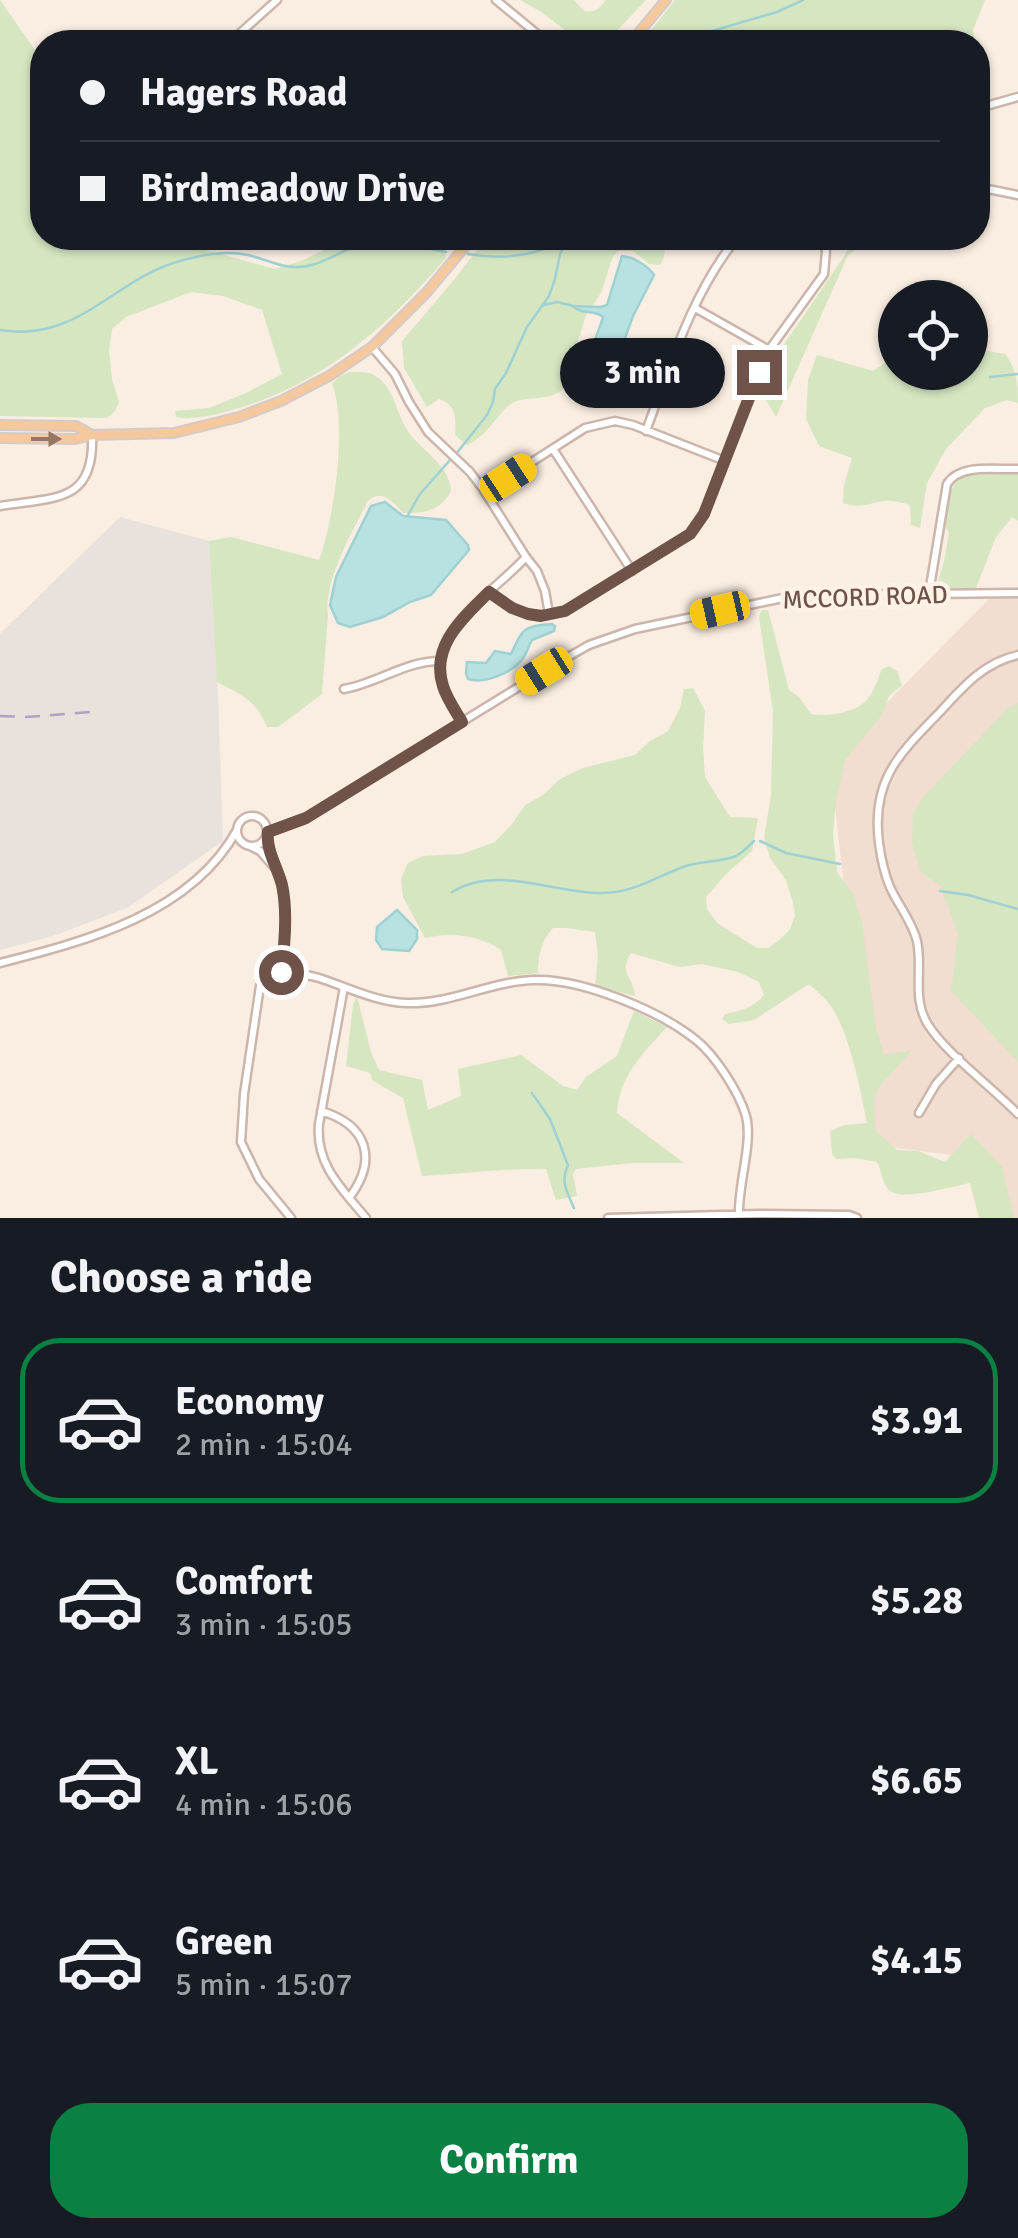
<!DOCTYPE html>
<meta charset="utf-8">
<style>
body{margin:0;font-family:Signika,sans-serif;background:#242831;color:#f1f3f6;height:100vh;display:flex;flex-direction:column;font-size:38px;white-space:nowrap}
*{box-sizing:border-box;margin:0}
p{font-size:32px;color:#9ea1a6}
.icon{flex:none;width:55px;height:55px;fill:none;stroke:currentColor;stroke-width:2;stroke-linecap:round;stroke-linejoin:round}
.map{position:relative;height:1218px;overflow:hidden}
.details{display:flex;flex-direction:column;background:#171b24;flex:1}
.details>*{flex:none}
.top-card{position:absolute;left:30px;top:30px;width:960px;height:220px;border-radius:40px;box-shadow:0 2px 8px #0004;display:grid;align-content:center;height:220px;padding:0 50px;background:#171b24}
.controls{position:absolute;left:878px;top:280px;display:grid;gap:20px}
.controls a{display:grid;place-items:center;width:110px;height:110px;border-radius:50%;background:#171b24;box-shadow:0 2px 8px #0004;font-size:50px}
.end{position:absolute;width:45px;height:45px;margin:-22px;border:12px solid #6f524a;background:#fff;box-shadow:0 0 0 5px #fff}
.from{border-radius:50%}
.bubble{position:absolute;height:70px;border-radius:35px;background:#171b24;box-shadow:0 2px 8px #0004;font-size:32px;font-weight:700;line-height:70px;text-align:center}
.car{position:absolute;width:30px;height:60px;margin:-30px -15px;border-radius:12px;box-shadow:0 0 8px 2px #0007;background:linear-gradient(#f5c518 24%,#345 0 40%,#f5c518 0 76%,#345 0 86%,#f5c518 0)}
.top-card b{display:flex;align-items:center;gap:35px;height:95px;font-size:38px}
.top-card b+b{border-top:2px solid #363941}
.top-card i{width:25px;height:25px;background:#f1f3f6}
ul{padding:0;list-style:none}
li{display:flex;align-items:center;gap:30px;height:165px;margin:0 20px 15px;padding:0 30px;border:5px solid transparent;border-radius:40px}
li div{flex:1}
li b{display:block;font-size:38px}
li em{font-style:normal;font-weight:700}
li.current{border-color:#0b8043}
li>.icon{width:90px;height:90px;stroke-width:1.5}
h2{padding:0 50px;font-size:45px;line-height:120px}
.action{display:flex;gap:20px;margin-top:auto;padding:20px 50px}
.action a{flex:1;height:115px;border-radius:40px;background:#0b8043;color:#fff;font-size:40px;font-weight:700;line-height:115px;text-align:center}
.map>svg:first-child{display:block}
</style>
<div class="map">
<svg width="1018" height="1218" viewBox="0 0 1018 1218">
<rect width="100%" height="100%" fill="#faede1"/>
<path fill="#f1ded0" d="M990,598H1018V1218H1006L992,1160L872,1145L830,760Z"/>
<path fill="#e9e1dc" d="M120,517L209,541L218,696L223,841L127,908L53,936L0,950V634Z"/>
<path fill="#d5e6c1" d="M0,0L42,60V238H191L206,250L275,269L301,261L332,246L361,238H421L445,247L446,258C386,328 319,387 229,411C213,415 193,420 176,417L175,411L209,408L244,394L282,374L262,310L223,296L191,292L126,317L112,329L109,350L112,379L119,402L115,411L107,418L0,416Z
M520,0H574L584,11C595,13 599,9 606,0H646L607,41C580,45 568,32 548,17C539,10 529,5 520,0Z
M675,0H985L973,30L975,42H912L875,32L862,34L839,42H642Z
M486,238H668L663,260L660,265L649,264L633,251H619L613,256L601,293L586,315L578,341L587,368C575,376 568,388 555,394C540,401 521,395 508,406C494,419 486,437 467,445L455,435C456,419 457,405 439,399L427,407L404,368L402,341L454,280Z
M852,238H860L854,251L848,255L776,417L764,396L770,365L845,255Z
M987,351L1005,354C1017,369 1018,385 1018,403L1007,400L985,408L946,449L927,483L920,528L911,525L910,505C908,504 896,501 893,501C873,499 865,511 843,503L844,485L852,458L819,446L806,419L808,380L817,355L873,371L895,356V372H970V358Z
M350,372C357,372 367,371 374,375C393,385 396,411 406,428C419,450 450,464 451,491C442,510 423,514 403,513C393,502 382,488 368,501C353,530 323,582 328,615L322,694L278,727H267C256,700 242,695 217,682L209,541L231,537L319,560C334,520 348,423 332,384L340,376Z
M1018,473V521L1012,517L996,537L976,588H936L944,561L949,533L945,525L951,491L957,479L968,475Z
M762,610H768L789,690L799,697L811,714C828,717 855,713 867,700C874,692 878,678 882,669L889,666L897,671L902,685L889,696L882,715L845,760L836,800L833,835L837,872L854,895L862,923L876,1028L884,1055L912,1050L879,1087L874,1099L876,1131L897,1150L918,1151L945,1162L971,1134L1002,1167L1014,1218H979L970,1183C953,1186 904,1201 890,1191C882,1185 882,1170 877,1162L855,1158L836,1159L832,1154L830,1131L845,1125L867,1123C860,1089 849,1027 827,1001C822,995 815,990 809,984L754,1020L729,1024L722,1019L725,1014C741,1011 754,1007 764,995L759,982L738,972L702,964L679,967L631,953C618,974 633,975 635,996L595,986L598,956L595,932L566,928H553C541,941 538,955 538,973L508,976L501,950C478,935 452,932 425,938L403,897L401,879L408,863L423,856L462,854L495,842L512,824L525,805L543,795L560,779L583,768L635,755L650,741L668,731L680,708L684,689L693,688L705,711L703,748L705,777L730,817L758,818L752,851L726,874L706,897L707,909L717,923L757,948H768L778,941L790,929L795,916L793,902L786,880L770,858L764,837L771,796L773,711L759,617Z
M1018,703V1062L951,991L958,934L940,885L921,872L912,844L913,813L925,795L1008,708Z
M357,996L371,1052L379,1070L422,1080L428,1110L461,1096L458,1069L521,1055L563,1086L577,1090L586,1077L617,1056L634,1011L667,1027C643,1053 619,1076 617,1113L684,1163H632L576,1169L573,1174L577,1196L556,1200L546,1169C504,1168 463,1174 422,1176L403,1098L373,1081L370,1073L346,1066L353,1005Z"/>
<path fill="#b8e1e2" stroke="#9fd1d3" stroke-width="2.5" d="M622,256C634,257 648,266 654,275L633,316L616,363L605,365L593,359C591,343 599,332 603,317C594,309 581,315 573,306L601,307L607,305Z
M385,502L403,516L446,520L468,545L469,550L431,595L410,602L383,617L350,627L338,623L330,605L336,577L371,506Z
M552,624L555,626L554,631L532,640C528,647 526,656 520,662C508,674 484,684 468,679L466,673L467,662L486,663L495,651L511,654C523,629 522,626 552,624Z
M397,910L417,930V939L409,951L382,949L376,940L377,927Z"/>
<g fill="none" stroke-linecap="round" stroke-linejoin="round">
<path stroke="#9fd1d3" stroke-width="2.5" d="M674,42L777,12L803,0
M468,254C502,260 534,256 564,241
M544,305L557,302L573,306
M0,330C78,343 114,279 180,261C202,255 226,250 248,255C265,259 282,268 300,267C322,266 343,249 364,243C390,235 420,248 446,252
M990,377L1018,374
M456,454L487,415L493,402L495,389L506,373L527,327L549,296L555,279L560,254L568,238
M408,515L420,494L451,459
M760,841L786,853L840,864
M940,891L968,895L1018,909
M452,892C498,864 555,894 603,893C633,893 656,877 683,867C698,861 723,862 736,856C742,853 749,846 754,841
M532,1093L550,1119L568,1165C560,1181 567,1192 574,1208"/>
<g stroke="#ccb6ac" stroke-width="11">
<path id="minor" d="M496,0L547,42
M230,42L277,0
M978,94L986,106
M978,114L986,106L1018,97
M978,187L1018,195
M695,308L769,350
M372,347L395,374L409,402L428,432L470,472L483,489L526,557L537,571L545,591L549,614
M646,431C670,366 693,291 737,238
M553,449L632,571
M485,492L585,428L615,421L633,425L725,461
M0,506C54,497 95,504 92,435
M489,592L513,608L528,614L541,615L565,611L690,534L704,514L769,350L824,274L826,251L823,238
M929,593L947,484C960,463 996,470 1018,469
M1018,655C983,663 963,687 940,712C899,754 871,780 879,843C881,858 884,873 890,887C898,905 912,921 917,941C923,969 912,997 927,1023C945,1053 992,1087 1018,1114
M344,689C378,683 405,661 440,661
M462,722C456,711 447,699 443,688C424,631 494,593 526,557
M237 831a15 15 0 1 1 30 0a15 15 0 1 1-30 0Z
M268,832L306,818L559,662L589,645L635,629L783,598L827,595L1018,593
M267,836C269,855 280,871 283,890C287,917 285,945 281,972C294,973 306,974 319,978C347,987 376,1002 406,1003C449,1005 491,981 534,980C581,978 660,1011 696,1040C715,1055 739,1092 746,1116C753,1142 738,1185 739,1214
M250,846L260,851L274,867
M0,963C86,941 191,914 237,830
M281,972L278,988L260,986L244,1094L241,1142L259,1179L291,1218
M344,987L319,1124C315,1164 342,1189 366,1218
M321,1111C368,1125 378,1160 349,1198
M919,1113L936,1084L959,1058
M608,1218L760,1214L849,1215L857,1218"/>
</g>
<g stroke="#d4cbc9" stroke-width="12">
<path id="major" d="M631,42L666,0
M0,425L76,426L92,435
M0,438L75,439L92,435L174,433L239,417L281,401L329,376L372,347L427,292L472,238"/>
</g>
<use href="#minor" stroke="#fff" stroke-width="6"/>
<use href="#major" stroke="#f5c99d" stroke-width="8"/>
<path stroke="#afa2c2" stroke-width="2.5" stroke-dasharray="15 10" stroke-linecap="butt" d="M0,716L26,717L90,712"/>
</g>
<defs><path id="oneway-solid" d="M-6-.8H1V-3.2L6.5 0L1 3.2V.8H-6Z" transform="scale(2.5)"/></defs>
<use fill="#977663" href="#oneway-solid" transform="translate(46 439)"/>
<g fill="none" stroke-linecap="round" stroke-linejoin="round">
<path stroke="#6f524a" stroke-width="12" d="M281,972C285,944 288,913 282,885C277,866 266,851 268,832L306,818L462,722C455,710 447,699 443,686C430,646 463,618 489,592L512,608L528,614L541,616L565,611L690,534L704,514L759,372"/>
</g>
<g text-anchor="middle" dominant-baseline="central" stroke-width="9" stroke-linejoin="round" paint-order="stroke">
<g font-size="25" fill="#6f524a" stroke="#fef2e7">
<text transform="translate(865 597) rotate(-2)">MCCORD ROAD</text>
</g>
</g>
</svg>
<div class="controls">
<a><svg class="icon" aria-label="locate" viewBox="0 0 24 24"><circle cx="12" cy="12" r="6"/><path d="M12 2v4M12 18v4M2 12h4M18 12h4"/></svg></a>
</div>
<i class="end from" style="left:281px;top:972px"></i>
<i class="end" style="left:759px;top:372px"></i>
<div class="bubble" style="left:560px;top:338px;width:165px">3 min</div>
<i class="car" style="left:508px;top:478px;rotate:57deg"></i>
<i class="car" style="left:720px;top:610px;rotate:257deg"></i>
<i class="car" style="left:544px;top:671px;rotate:238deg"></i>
<div class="top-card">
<b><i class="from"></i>Hagers Road</b>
<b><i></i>Birdmeadow Drive</b>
</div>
</div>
<section class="details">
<h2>Choose a ride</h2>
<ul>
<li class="current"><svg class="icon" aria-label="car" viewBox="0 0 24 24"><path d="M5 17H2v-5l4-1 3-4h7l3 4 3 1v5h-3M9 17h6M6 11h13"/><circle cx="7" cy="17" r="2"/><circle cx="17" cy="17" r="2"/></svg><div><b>Economy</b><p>2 min · 15:04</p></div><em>$3.91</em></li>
<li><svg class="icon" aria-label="car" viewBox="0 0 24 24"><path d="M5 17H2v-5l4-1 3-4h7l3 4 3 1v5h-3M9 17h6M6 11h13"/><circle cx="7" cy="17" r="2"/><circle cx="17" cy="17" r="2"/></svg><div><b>Comfort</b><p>3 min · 15:05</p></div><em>$5.28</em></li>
<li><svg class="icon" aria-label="car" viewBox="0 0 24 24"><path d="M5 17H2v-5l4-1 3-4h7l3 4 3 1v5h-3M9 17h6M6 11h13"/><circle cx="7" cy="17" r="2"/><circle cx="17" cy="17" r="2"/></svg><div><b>XL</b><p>4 min · 15:06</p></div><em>$6.65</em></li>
<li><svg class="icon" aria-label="car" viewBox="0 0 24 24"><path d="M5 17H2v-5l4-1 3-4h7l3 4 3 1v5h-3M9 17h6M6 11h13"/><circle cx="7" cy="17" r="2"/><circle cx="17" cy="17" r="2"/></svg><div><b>Green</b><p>5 min · 15:07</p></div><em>$4.15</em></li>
</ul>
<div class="action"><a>Confirm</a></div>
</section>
